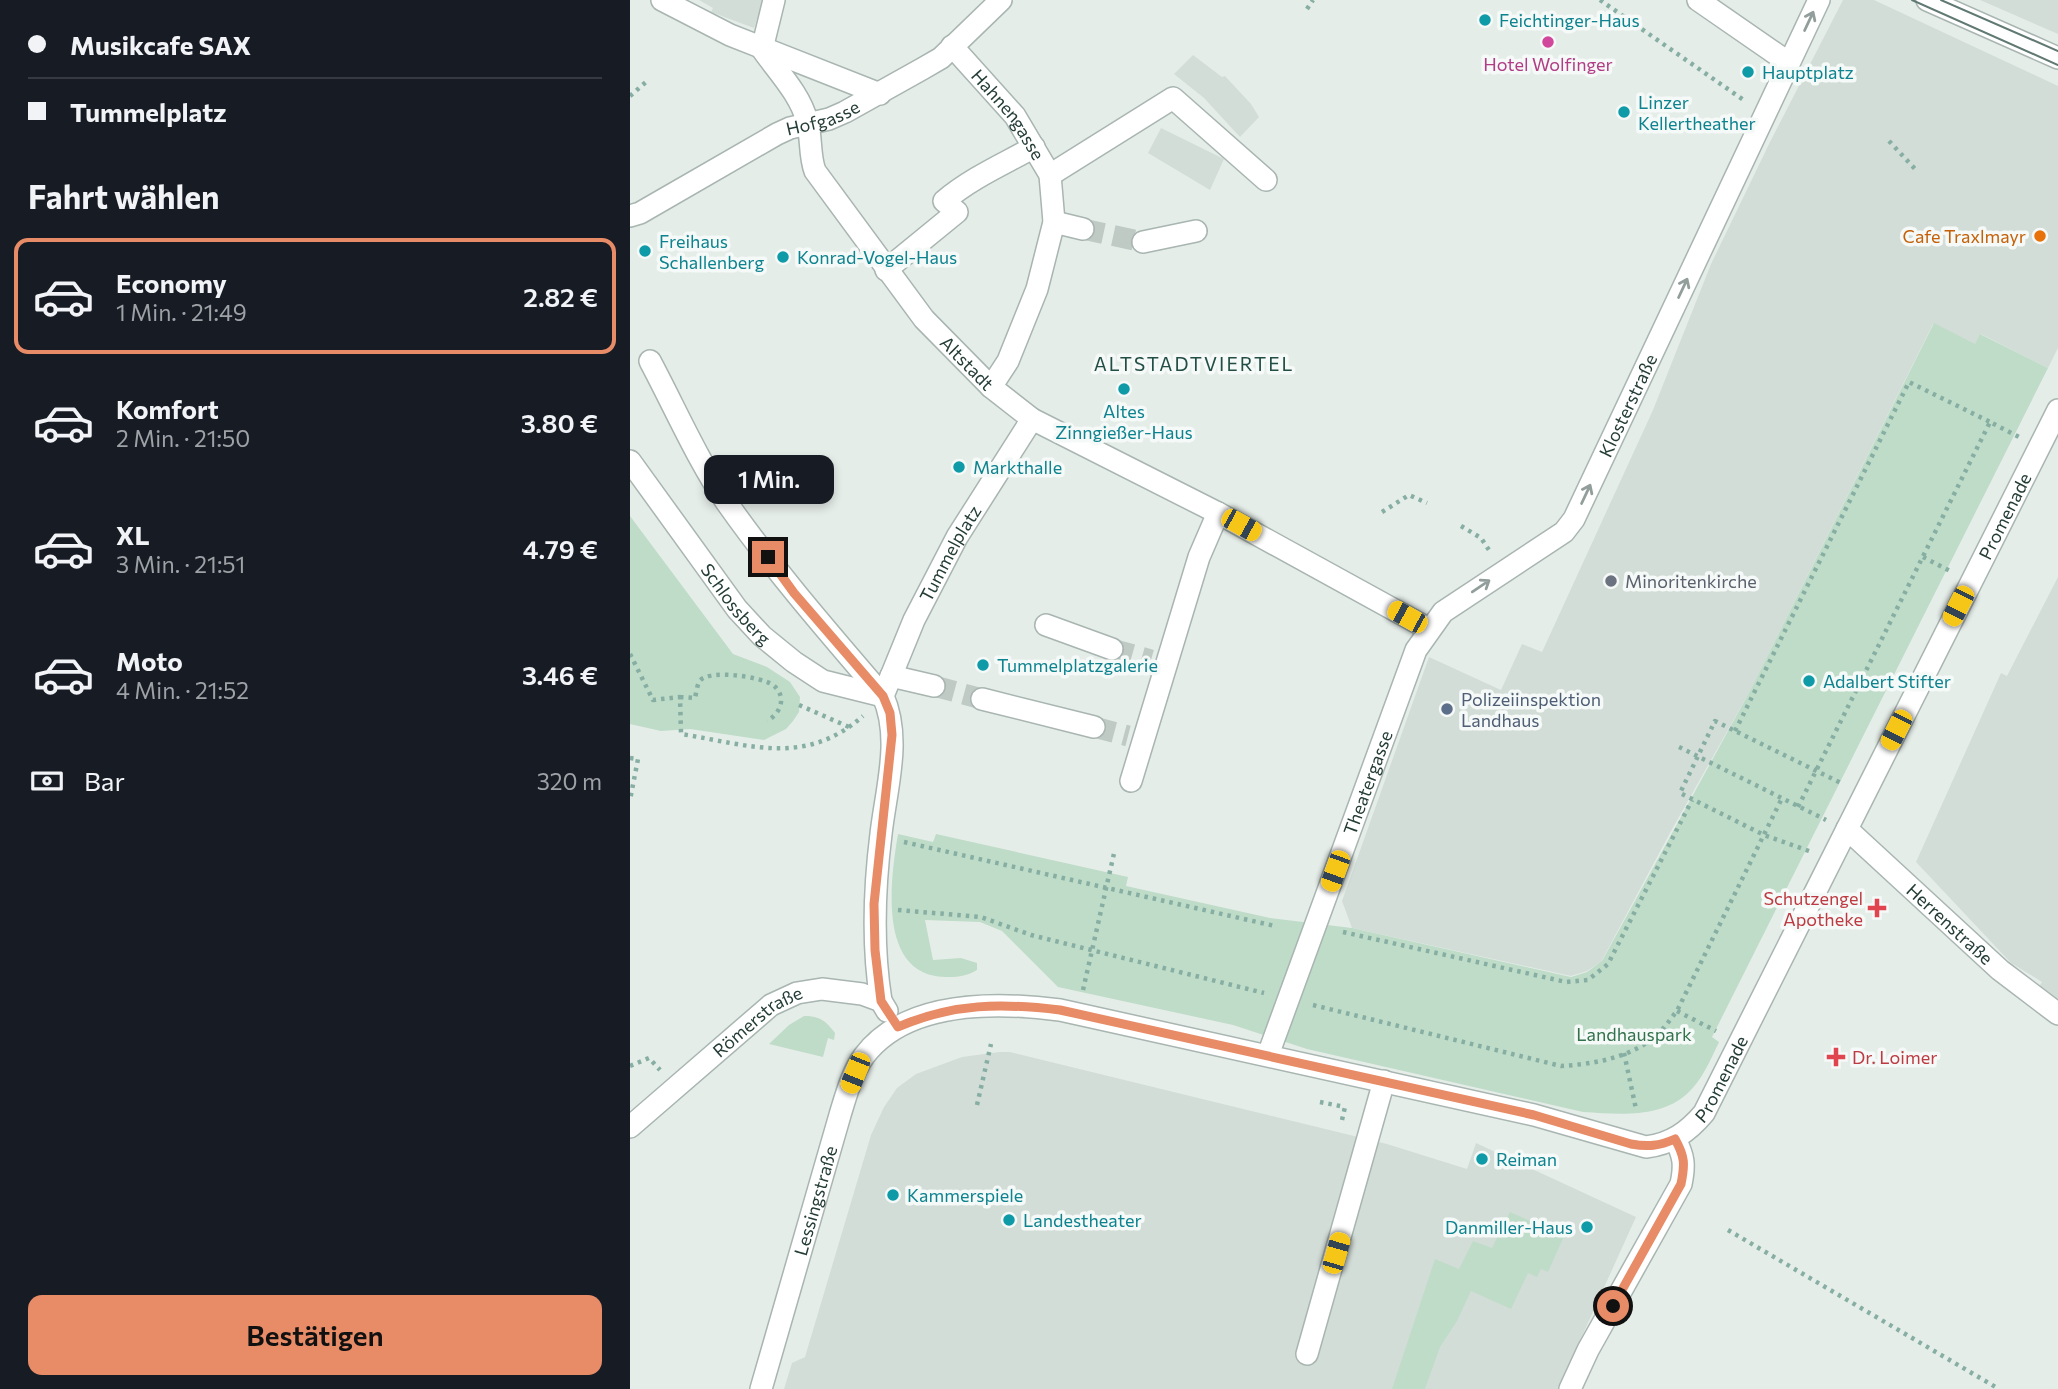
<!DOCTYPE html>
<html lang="de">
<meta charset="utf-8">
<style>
body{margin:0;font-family:Commissioner,sans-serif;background:#20242c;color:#f1f3f6;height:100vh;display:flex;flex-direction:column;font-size:26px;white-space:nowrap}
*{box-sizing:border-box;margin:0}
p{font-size:23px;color:#9ea1a6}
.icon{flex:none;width:38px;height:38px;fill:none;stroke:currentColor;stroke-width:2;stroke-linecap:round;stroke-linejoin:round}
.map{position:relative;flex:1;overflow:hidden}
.side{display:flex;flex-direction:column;background:#171b24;width:630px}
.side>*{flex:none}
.banner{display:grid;align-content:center;height:154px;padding:0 28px;background:#171b24}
.end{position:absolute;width:32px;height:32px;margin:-16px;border:9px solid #e88b67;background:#111;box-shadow:0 0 0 4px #111}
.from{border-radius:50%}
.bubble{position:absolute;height:49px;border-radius:14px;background:#171b24;box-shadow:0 4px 10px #0003;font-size:23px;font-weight:600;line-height:49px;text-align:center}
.car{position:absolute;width:21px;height:42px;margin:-21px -10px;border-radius:9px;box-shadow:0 0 5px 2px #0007;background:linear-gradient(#f5c518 24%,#345 0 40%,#f5c518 0 76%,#345 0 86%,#f5c518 0)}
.banner b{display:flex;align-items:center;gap:24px;height:66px;font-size:26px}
.banner b+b{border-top:2px solid #363941}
.banner i{width:18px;height:18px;background:#f1f3f6}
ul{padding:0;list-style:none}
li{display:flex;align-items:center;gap:21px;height:116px;margin:0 14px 10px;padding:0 14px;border:4px solid transparent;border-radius:14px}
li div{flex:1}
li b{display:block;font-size:26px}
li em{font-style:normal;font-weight:600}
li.current{border-color:#e88b67}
li>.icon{width:63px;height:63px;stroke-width:1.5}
h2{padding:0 28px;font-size:32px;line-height:84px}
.pay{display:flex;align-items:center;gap:18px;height:77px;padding:0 28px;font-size:26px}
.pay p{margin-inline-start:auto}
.button{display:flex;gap:14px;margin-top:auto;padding:14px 28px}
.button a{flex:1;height:80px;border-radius:14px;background:#e88b67;color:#111;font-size:28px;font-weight:600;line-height:80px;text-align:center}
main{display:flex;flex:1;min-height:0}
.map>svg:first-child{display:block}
</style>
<main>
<section class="side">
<div class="banner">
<b><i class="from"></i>Musikcafe SAX</b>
<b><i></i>Tummelplatz</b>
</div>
<h2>Fahrt wählen</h2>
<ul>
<li class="current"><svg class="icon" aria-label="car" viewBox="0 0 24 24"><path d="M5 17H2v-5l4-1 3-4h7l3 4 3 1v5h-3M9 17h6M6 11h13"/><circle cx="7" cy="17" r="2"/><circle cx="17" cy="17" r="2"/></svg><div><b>Economy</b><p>1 Min. · 21:49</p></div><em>2.82 €</em></li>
<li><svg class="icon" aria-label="car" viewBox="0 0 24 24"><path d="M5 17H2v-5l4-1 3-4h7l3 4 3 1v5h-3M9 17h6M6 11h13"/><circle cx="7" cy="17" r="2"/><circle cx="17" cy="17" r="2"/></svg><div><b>Komfort</b><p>2 Min. · 21:50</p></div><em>3.80 €</em></li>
<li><svg class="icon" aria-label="car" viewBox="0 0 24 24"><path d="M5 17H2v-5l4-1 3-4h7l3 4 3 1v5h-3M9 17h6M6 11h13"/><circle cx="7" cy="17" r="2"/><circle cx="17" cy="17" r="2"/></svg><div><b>XL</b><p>3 Min. · 21:51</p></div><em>4.79 €</em></li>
<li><svg class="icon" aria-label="car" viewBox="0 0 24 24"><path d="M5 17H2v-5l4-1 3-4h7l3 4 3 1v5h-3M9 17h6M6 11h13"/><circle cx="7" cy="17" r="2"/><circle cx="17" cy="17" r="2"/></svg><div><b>Moto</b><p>4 Min. · 21:52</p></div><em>3.46 €</em></li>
</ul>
<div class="pay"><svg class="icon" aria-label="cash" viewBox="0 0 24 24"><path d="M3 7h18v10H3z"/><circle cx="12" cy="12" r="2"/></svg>Bar<p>320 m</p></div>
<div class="button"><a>Bestätigen</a></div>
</section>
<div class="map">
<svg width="1428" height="1389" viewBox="0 0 1428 1389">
<rect width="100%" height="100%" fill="#e5ede9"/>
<path fill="#d3ddd8" d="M69,0H133L124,28L81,12L83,8Z
M1213,0H1244L1428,86V348L1418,368L1351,334L1345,345L1303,324L1121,689L1040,833L971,962L957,971L941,976L722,928L712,901L799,657L871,690L892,644L912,652L1023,410L1081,264L1140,142Z
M1350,0H1428V34Z
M563,55L592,77L595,76L621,104L629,117L610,137L574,98L544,74Z
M531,128L594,159L580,190L518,153Z
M1428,577V1001L1408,988L1412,982L1381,963L1286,862L1371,673L1377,676Z
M369,1052H380L757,1144L837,1169L846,1143L1006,1217L928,1389H154L162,1363L175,1357L241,1135L254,1107L267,1088L286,1074L332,1057Z"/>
<path fill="#bfdcc8" d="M1304,323L1345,344L1350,334L1418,368L1082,1037L1089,1042C1081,1059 1072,1080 1058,1093C1030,1119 988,1114 953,1112L677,1049L603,1025L428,987L372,931L350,922L295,920L303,960L331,958L347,963V970C335,978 318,978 305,976C248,965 261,876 268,834L303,842L306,834L498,877L496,886L640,918L722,928L941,977L957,972L972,961L1121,689Z
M0,516L103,654L137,667L160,682L170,697L169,712L163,721L156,729L134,740L60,729L31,731L0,724Z
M174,1016C190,1016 196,1021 205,1033L204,1040L198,1038L193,1057L139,1044L159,1025Z
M880,1212L934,1236L918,1272L911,1269L907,1277L898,1273L881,1309L841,1291L827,1321L810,1347L795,1389H762L805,1259L829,1269L843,1241L862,1248Z"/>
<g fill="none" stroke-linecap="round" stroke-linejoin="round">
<path stroke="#bfcac5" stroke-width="21" stroke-dasharray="21 10" stroke-linecap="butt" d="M453,229L513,242
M482,649L521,660
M304,686L352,699
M464,727L498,736"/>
<g stroke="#a8b5b0" stroke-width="24">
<g id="minor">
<path d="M32,0L100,35L250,94"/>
<path id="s1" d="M144,0L132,49C148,72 170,94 177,121C182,138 179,155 185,171L294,319L361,387L402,419L588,513L799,629"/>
<path d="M1068,0L1159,63"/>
<path d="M1297,0L1428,58"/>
<path id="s2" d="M322,46L385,116L420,175L424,222L407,289L378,361L361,387"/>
<path d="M420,175L543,98L636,180"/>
<path id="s3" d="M0,216L10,213L147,134L160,128L199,119L215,112L292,69L311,58L371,0"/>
<path d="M424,222L453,229"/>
<path d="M513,242L566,231"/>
<path d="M256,270L327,212L314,201C343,177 372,165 404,147"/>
<path d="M20,361C45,408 67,459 97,503C145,571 199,633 253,696C272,739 256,789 251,834C244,890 242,945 251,1001"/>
<path id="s4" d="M0,461L107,609L132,636L164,662L193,681L253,696"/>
<path d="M416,625L482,649"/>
<path d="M261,676L304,686"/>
<path id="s5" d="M253,696L284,620L327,537L402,419"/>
<path d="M352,699L464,727"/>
<path d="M501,781L569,557L588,513"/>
<path id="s6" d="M1217,829L1370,970L1428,1014"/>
<path id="s7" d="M638,1055L786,650L813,612L934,532L944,519L1189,0"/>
<path id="s8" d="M0,1127L141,1005L167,993L192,989L232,994L251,1001L257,1011"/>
<path d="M677,1354L754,1081"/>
<path id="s9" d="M131,1389L210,1115C216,1095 222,1073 234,1056C277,999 368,1002 430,1010L904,1115L1016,1147C1041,1144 1058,1132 1074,1113L1428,410"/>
<path d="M940,1389L958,1350L1051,1184C1055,1165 1054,1156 1045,1139"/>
</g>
</g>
<path stroke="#87aea3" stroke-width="4.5" stroke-dasharray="3.5 5" stroke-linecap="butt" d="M970,0L1115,101
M677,9L683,0
M0,96L16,82
M1259,141L1287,171
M752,512L779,495L797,503
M831,526L851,538L861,553
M1293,557L1320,571
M0,654L23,700L50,697L51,734C120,745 175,767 233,716
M50,697L65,698C66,694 67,686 69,682C77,668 132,677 143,685C158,697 150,714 137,721
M169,705L219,727
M1105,731L1279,382L1360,422
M1049,747L1196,820
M0,758L8,759L0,800
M1168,807L1360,422L1389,437
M274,842L645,926
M1179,851L1134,835L1050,793L1085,721L1211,783
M268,910L351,917L401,935L634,993
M713,932L936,982L958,980L978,964L1062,800
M453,990L485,849
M683,1005L931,1066C965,1064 1004,1057 1029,1033C1036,1026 1041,1018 1047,1011L1152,798
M1047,1011L1086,1031
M994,1053L1006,1109
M0,1066L19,1058L30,1070
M690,1102L715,1107
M347,1105L361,1044
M712,1120L715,1107L717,1108
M1098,1230L1369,1389"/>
<use href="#minor" stroke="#fff" stroke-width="21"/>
<path stroke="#607973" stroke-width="2" d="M1282,0L1428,65
M1311,0L1428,51"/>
</g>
<defs><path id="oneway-shaft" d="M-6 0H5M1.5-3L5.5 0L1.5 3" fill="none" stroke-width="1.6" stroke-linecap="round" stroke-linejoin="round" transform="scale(1.75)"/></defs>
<g stroke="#929e9b">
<use href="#oneway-shaft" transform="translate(1179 21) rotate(-65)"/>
<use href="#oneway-shaft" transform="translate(1053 288) rotate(-65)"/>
<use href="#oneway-shaft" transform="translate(956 494) rotate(-65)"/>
<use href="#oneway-shaft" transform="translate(851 586) rotate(-34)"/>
</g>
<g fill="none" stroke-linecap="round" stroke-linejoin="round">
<path stroke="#e88b67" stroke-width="9" d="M138,557L164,593L253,696L260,713L262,735L244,904L245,950L251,1001L268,1027C323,1003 372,1003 430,1010L904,1115L1001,1144C1018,1147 1029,1146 1045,1139C1055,1157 1055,1164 1051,1184L983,1306"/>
</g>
<g fill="#0f9aa8" stroke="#f5f9f7" stroke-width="2.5">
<circle cx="855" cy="20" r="7"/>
<circle cx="1118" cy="72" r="7"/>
<circle cx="994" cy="112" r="7"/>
<circle cx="15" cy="251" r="7"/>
<circle cx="153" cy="257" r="7"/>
<circle cx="494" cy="389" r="7"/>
<circle cx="329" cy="467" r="7"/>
<circle cx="353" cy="665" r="7"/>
<circle cx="1179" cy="681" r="7"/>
<circle cx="852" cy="1159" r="7"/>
<circle cx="263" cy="1195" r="7"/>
<circle cx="379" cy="1220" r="7"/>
<circle cx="957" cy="1227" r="7"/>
</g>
<circle fill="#d1479c" stroke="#f5f9f7" stroke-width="2.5" cx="918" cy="42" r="7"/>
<circle fill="#e8710a" stroke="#f5f9f7" stroke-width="2.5" cx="1410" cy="236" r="7"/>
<circle fill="#6b7280" stroke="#f5f9f7" stroke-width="2.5" cx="981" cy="581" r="7"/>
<circle fill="#5c6f8a" stroke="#f5f9f7" stroke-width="2.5" cx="817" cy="709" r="7"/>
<g fill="#e0444e" stroke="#f5f9f7" stroke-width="2.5">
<path d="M1243.5 897.5h7v7h7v7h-7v7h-7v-7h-7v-7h7z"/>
<path d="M1202.5 1046.5h7v7h7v7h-7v7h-7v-7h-7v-7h7z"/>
</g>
<g text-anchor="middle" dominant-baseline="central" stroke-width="7" stroke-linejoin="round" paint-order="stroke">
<g font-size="18" fill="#0d838f" stroke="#f5f9f7" text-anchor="start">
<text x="869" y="20">Feichtinger-Haus</text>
<text x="1132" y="72">Hauptplatz</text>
<text x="1008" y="102">Linzer<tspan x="1008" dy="21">Kellertheather</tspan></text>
<text x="29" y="241">Freihaus<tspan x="29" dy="21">Schallenberg</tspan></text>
<text x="167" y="257">Konrad-Vogel-Haus</text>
<text x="494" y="411" text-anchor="middle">Altes<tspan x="494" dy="21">Zinngießer-Haus</tspan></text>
<text x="343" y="467">Markthalle</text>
<text x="367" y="665">Tummelplatzgalerie</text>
<text x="1193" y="681">Adalbert Stifter</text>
<text x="866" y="1159">Reiman</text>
<text x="277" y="1195">Kammerspiele</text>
<text x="393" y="1220">Landestheater</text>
<text x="943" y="1227" text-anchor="end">Danmiller-Haus</text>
</g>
<g font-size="18" fill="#b23c85" stroke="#f5f9f7">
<text x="918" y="64">Hotel Wolfinger</text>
</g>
<g font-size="18" fill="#253d37" stroke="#f5f9f7">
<text stroke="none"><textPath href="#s2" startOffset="89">Hahnengasse</textPath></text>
<text stroke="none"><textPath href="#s3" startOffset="217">Hofgasse</textPath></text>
<text stroke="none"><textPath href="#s1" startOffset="432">Altstadt</textPath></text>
<text stroke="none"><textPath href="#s7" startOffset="765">Klosterstraße</textPath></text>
<text stroke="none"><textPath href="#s9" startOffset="1899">Promenade</textPath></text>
<text stroke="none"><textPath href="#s5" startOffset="158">Tummelplatz</textPath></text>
<text stroke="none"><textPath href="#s4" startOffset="178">Schlossberg</textPath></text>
<text stroke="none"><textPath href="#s7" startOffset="290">Theatergasse</textPath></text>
<text stroke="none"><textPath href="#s6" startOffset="140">Herrenstraße</textPath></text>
<text stroke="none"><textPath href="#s8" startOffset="166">Römerstraße</textPath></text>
<text stroke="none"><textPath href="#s9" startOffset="1269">Promenade</textPath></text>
<text stroke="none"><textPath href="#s9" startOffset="196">Lessingstraße</textPath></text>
</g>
<g font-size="18" fill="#c56008" stroke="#f5f9f7" text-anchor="end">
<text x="1396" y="236">Cafe Traxlmayr</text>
</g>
<g font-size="18" fill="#5b616d" stroke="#f5f9f7" text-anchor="start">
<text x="995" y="581">Minoritenkirche</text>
</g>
<g font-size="18" fill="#4e5e75" stroke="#f5f9f7" text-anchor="start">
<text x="831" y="699">Polizeiinspektion<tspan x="831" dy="21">Landhaus</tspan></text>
</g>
<g font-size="18" fill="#be3a42" stroke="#f5f9f7" text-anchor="end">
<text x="1233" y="898">Schutzengel<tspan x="1233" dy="21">Apotheke</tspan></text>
<text x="1222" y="1057" text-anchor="start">Dr. Loimer</text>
</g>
<g font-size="18" fill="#32714c" stroke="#f5f9f7">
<text x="1004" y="1034">Landhauspark</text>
</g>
<g font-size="19" letter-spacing="2" fill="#224e45" stroke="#f5f9f7">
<text x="564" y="363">ALTSTADTVIERTEL</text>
</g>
</g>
</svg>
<i class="end from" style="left:983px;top:1306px"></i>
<i class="end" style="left:138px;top:557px"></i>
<div class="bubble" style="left:74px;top:455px;width:130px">1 Min.</div>
<i class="car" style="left:611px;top:525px;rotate:119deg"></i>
<i class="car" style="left:1328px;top:606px;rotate:207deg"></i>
<i class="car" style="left:777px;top:617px;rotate:299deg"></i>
<i class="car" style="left:1266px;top:730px;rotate:207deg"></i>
<i class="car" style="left:705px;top:871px;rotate:200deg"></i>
<i class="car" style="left:225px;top:1073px;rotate:202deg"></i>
<i class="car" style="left:706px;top:1253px;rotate:16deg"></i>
</div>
</main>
